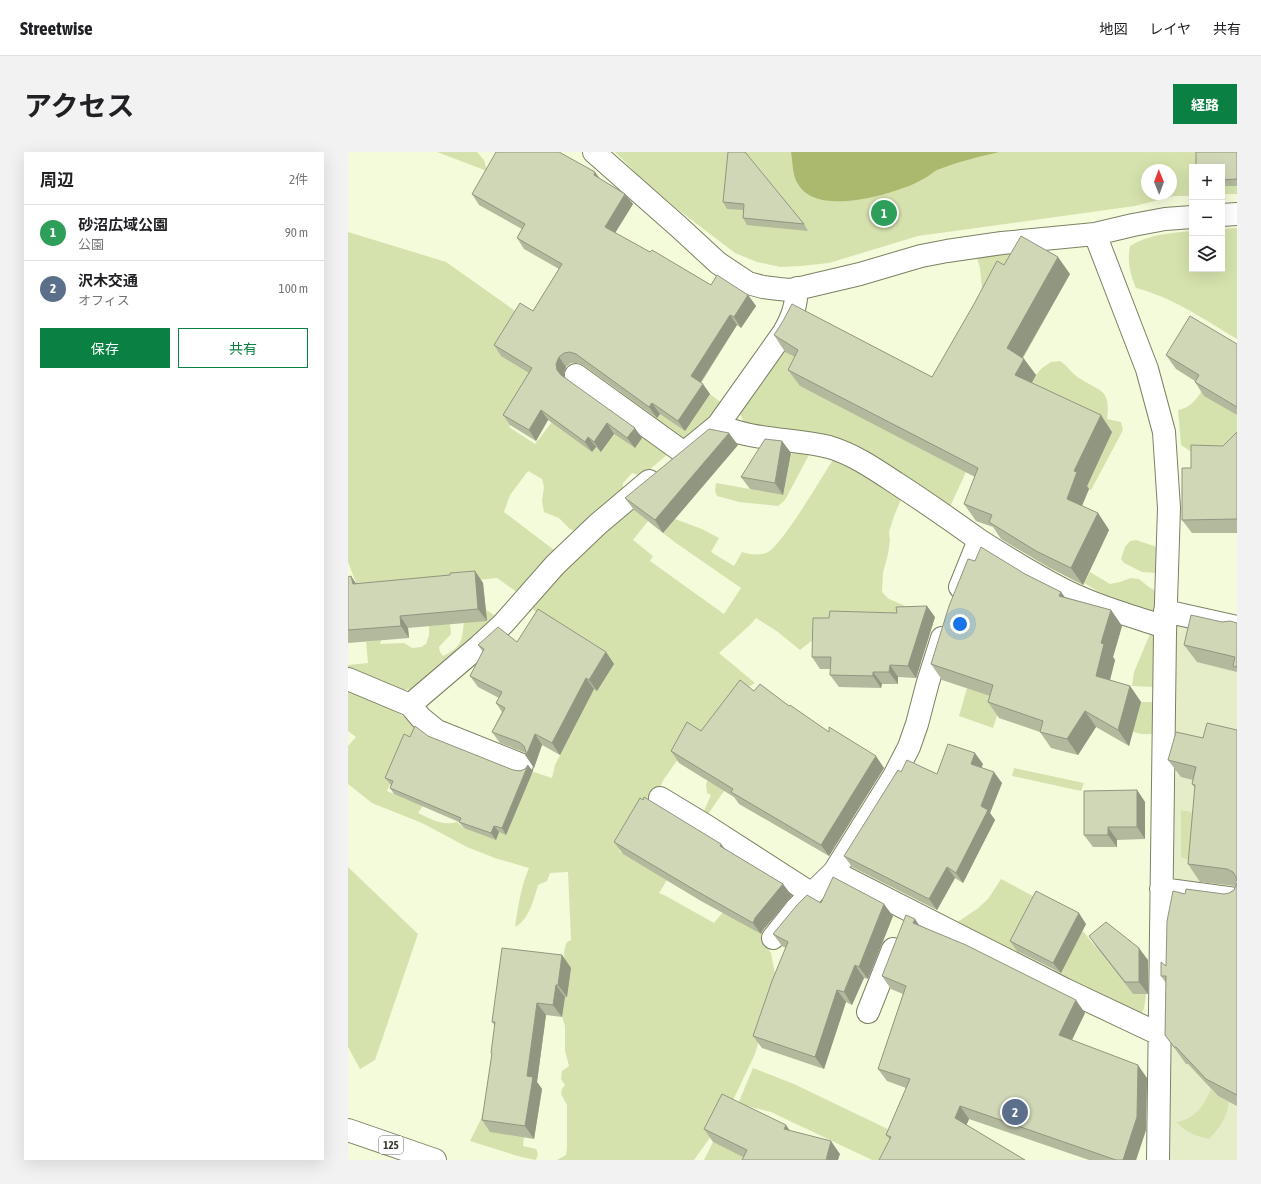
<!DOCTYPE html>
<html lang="ja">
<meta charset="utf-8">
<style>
:root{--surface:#fff;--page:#f2f2f2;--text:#202124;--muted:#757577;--line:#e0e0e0;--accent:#0b8043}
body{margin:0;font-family:"Asap Condensed","Noto Sans JP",sans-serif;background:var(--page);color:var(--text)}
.controls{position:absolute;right:12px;top:12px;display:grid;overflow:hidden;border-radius:0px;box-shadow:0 4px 16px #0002}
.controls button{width:36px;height:36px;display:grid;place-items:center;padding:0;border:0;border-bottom:1px solid var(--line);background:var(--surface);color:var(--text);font:20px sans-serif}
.compass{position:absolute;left:793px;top:12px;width:36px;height:36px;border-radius:50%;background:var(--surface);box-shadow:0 4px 16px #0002;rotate:359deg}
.you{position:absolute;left:612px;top:472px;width:14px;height:14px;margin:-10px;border:3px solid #fff;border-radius:50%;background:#1a73e8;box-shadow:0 0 0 6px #1a73e833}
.badge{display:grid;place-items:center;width:26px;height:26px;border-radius:50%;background:var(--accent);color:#fff;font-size:13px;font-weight:700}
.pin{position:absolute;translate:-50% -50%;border:2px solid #fff;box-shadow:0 1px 4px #0006}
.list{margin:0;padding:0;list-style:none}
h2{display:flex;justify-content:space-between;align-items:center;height:52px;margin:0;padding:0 16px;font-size:17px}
h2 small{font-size:13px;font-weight:400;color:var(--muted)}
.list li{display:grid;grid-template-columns:26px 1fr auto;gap:12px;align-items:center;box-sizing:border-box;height:56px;padding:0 16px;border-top:1px solid var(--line)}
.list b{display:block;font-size:15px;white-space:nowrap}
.list p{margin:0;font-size:13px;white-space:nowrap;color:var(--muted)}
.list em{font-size:13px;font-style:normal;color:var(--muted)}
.actions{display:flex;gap:8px;padding:12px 16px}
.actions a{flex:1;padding:9px 0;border:1px solid var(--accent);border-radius:0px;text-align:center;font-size:14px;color:var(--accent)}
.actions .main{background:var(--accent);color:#fff}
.icon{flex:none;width:22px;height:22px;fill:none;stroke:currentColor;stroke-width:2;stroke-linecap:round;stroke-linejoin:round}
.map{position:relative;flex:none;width:889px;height:1008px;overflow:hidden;border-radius:0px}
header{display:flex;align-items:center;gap:24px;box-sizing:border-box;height:56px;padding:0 20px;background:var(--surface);border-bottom:1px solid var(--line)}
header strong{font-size:19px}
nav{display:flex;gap:22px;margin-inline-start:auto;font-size:14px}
.intro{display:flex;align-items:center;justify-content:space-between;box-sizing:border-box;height:96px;padding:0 24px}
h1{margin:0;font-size:28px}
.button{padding:10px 18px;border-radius:0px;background:var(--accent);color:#fff;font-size:14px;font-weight:700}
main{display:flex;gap:24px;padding:0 24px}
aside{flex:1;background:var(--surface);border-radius:0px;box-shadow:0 4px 16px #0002}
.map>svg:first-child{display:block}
</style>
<header>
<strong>Streetwise</strong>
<nav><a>地図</a><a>レイヤ</a><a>共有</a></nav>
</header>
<div class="intro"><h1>アクセス</h1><a class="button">経路</a></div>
<main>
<aside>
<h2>周辺<small>2件</small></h2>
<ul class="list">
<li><span class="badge" style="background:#2e9e5b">1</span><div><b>砂沼広域公園</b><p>公園</p></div><em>90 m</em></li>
<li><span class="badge" style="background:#5c6f8a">2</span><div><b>沢木交通</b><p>オフィス</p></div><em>100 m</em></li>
</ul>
<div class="actions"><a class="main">保存</a><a>共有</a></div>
</aside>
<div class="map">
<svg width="889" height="1008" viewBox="0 0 889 1008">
<rect width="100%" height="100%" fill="#f3fbda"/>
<path fill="#e4edc7" d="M817 459 889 475V1008H810Z"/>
<path fill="#d6e2ad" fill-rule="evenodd" d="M89 0H129L136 8 139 19Z
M267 0H889V42H874V15H844V44H826L787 54 570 84 481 111 453 114 432 115 409 110 387 101 328 56 290 23ZM799 18H823V42H799Z
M889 76V187C857 168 824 145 788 136 782 121 779 111 782 94 801 82 823 81 844 79V117H874V77Z
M0 80 98 110 177 166 194 229 161 275 187 292 207 266 244 300 248 295 254 300 266 282 287 296 297 282 320 302 294 324 284 321 275 331V338L229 380 222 377 211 366 196 360 194 349 196 335 194 327 180 319 162 343 156 360 210 401 173 443 149 426 12 441 0 410Z
M652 102H674L637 140 634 137 632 116 629 106Z
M432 199H436L447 205 618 320 601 357 521 305 396 272 391 259Z
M712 209C720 214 724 222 731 226 752 240 763 236 759 267L773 270 775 278 743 338 682 313 679 238 688 223 694 216 703 210Z
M278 234 337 279 362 242 375 252 363 269 336 291 270 243Z
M857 235 889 263V303H851L842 299 833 293 830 258C844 256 849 245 857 235Z
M448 299 461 303 437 348 430 354 391 350 369 344 367 339 368 331 435 343 443 303Z
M485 308 498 313 555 343 546 364 541 380 542 389 540 402 535 421 534 440 541 447 583 465 466 487 452 498 430 480 408 466 402 473 371 501 407 531 379 548 392 616 358 665 354 663 363 643 359 641 358 632 362 624 348 582 316 627 305 648 271 699 319 728 311 741 318 744 366 771 375 760 415 783 425 786 418 795 423 801 427 822 419 861 407 902 377 965 346 1008H209L218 1003 219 996V953L213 942 214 937 217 933 213 927 214 919 221 914 217 899V874L214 865 217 845H219L223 816 217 815C216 806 215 798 219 790L223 788 220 720 202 721 199 729 190 733C186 747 181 768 167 775 170 755 173 734 181 716L147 706 119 695 74 671 24 651 0 632V594L8 585 0 579V539C17 547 47 556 60 568 64 572 68 576 71 580L51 611 39 639 75 654 70 661C83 667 94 674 109 670L116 676 151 680 158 682 183 623 186 620 204 626 207 613 232 564 190 462 182 454 217 413 284 356 300 369 285 388 305 404 302 409 376 462 393 436 328 391 315 381 327 367 354 377 371 386 363 400 386 414 394 400C402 403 410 403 418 401 433 396 474 324 485 308Z
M788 388 809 395 808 421 794 420 776 411 773 407 777 395 782 389Z
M742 420 762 432 772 430 783 426 791 427 801 435 809 440 808 464 751 440 736 431Z
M134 455 149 465 70 535 57 538 42 534 0 515V513L20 511 18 490 33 488 32 492 56 491 64 496 73 495 78 492 81 483V474L102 472 103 482 91 495 92 500 95 504C115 494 114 488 116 468Z
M807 481 806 535 784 534 786 520 802 482Z
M619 536 654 548 645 576 611 564Z
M679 550H806L805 582H793Z
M666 616 736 631 733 639 664 624Z
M833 658 859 664 854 713 833 705Z
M0 715 70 782 27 908 12 917 0 895Z
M653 727 696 750 669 805 605 773 629 757 640 747Z
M735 779 785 842H798L796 857 793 862 703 825 715 799Z
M405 916 446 932 550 982 538 1008H524L423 960 390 952Z
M145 921 176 985 175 994 188 997 190 1002 188 1008 173 1005 122 989 133 967Z
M863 937 869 944 881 950C878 967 873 974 861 987 847 984 838 980 828 970 847 968 856 953 863 937Z
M365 990 402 1008H356Z"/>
<path fill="#abb96e" d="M443 0H651C630 5 609 10 589 18 585 20 581 24 577 26 570 30 562 34 555 36 529 46 467 62 450 32 444 23 445 11 443 0Z"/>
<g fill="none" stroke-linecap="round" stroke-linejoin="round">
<defs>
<path id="minor" d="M246 0 331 75 370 111 400 131 415 135 431 137 442 138 457 135 512 122 573 104 599 99 654 91 747 82 785 73 817 67 844 65
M874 63 889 62
M747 82 799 217 816 280 821 356 817 481 810 1008
M228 223 336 301
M370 273C405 289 445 286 481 295 505 302 527 317 548 331 576 349 603 368 631 388
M342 296 370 273 436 180C445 164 448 154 449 136
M612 435 631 388C659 406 686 423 716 438 748 454 783 464 817 475
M817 459 889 475
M594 486 580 530 569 572 561 595 546 624 486 720 716 837 811 882
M0 527 62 553 130 495 155 472 207 413 250 372 301 329
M62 553 73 566 89 579 174 613
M312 646 360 675 464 742
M813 737 889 747
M425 786 448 757 486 720
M520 860 545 797"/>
<path id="highway" d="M0 978 87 1008"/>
</defs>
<use href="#minor" stroke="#7b8264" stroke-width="24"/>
<use href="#highway" stroke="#7b8264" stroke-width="24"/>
<use href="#minor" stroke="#fff" stroke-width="22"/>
<use href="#highway" stroke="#fff" stroke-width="22"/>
</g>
<path fill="#b2b99d" d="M380 0 456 72 460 79 399 73 395 66 396 58 379 57 375 50Z
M889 0V34H874V15Z
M252 27 277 42 285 52 267 81 363 133 400 143 408 154 393 176 389 173 353 231 362 242 337 279 312 262 309 266 235 213 229 211H223L218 215 216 222V225L294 286 287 296 266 282 253 300 248 295 244 300 200 268 188 289 162 273 155 263 181 221 153 204 146 193 185 159 211 117 176 97 169 86 174 77 131 53 124 42Z
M656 113 722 122 675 206 676 207 688 223 684 231 764 280 739 334 741 337 734 354 750 361 761 378 735 433 700 415 653 387 645 375 628 369 616 352 627 325 452 234 440 218 447 205 437 200 426 183 584 225Z
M889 192V263L856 244 847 230V229L828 217 818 203Z
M889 280V381H844L834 368 843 316 875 294Z
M434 289 443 301 435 343 402 337 393 325Z
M390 293 315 381 286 358 277 346Z
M627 409 677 422 713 440 717 445 763 458 774 474 765 505 767 508 762 528 782 534 793 550 781 594 748 575 730 603 703 596 692 580 651 566 640 550 642 544 594 528 583 512Z
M127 419 135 431 139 469 60 476 61 486 0 491V425L3 424 8 432 102 423Z
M587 465 568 526 550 525V532H534L533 536 491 535 482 523 483 517H472L464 505Z
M874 470 889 471V520L849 510 836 493Z
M169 490 258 500 266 512 249 539 246 537 212 603 194 593 186 616 178 604V601L152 591 144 580 154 560 148 551 151 546 130 535 122 524 135 500 130 493Z
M406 539 441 554 481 580 536 616 481 704 391 652 386 645 331 611 323 599 353 579Z
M889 578V954L870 944 840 912H838L817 883 818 831 813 824 818 814 837 742H876L881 741 886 738 888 734 852 730 840 712 847 636 844 632 845 628 833 625 820 608 855 586Z
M80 584 165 618 185 619 158 683 151 680 148 688 116 676 111 670 46 642 42 636 43 633 42 632 37 626 62 585Z
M635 612 633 615 654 631 642 661 647 668 615 731 607 726 589 758 504 715 496 704 553 620 589 622Z
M789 638 797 650V687L769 688V695H745L736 683Z
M266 690 373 692 377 697 435 732 444 744 415 778 413 782 353 749 275 702Z
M473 751 545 764 520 827 516 826 504 853 498 850 476 917 414 896 405 884 438 796 434 794 425 782Z
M738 772 713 821 669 799 662 789Z
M572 773 737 861 724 888 799 926 798 978 788 1008H741L621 967 618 973 542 988 538 983 558 936 539 929 530 917 555 842 543 837 534 824Z
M741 784 800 808V842H785L749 796Z
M214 803 223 816 219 845H217L214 865 198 863 189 930 194 937 186 987 142 980 134 968 144 902 143 901 147 874 144 870Z
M356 977 442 979 492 1002 395 1005 365 990Z"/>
<path fill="#919680" d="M247 20 255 31 246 23Z
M277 42 285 52 264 86 257 75Z
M710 105 722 122 670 213 659 196Z
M400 143 408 154 393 176 386 165Z
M382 163 389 173 350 234 343 224Z
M211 205 218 215 216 222 217 228 209 218 208 212Z
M676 207 688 223 679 239 667 223Z
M355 232 362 242 337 279 330 269Z
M304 251 312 262 309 266 301 255Z
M193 258 200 268 188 289 181 278Z
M753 263 764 280 739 334 741 337 730 363 719 347 726 319Z
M259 271 266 282 253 300 246 290Z
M287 276 294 286 287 296 279 286Z
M381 281 390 293 315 381 307 368Z
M240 285 248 295 244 300 237 290Z
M434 289 443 301 435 343 427 331Z
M750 361 761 378 735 433 723 416Z
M127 419 135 431 139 469 130 457Z
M3 424 11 436 5 432Z
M713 440 724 456 711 444Z
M579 454 587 465 568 526 560 514Z
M763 458 774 474 765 505 767 508 759 540 748 524 753 491Z
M52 464 60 476 61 486 53 474Z
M258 500 266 512 249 539 241 528Z
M542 513 550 525V532L541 520Z
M525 520 534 532 533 536 525 524Z
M238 526 246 537 212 603 204 591Z
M782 534 793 550 781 594 770 578Z
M737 559 748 575 730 603 719 587Z
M187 582 194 593 186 616 178 604Z
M627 601 635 612 631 622 623 612Z
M528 604 536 616 481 704 473 693Z
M180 613 185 619 158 683 154 676Z
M646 620 654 631 642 661 647 668 615 731 608 721Z
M789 638 797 650V687L789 675Z
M146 674 151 680 148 688 143 681Z
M760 675 769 688V695L760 683Z
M373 692 382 704 372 694Z
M599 715 607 726 589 758 581 747Z
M435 732 444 744 415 778 413 782 405 771 407 766Z
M536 752 545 764 520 827 511 815Z
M731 761 738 772 713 821 705 811Z
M567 767 576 780 565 771Z
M791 796 800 808V842L791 830Z
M214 803 223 816 219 845 210 833Z
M507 813 516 826 504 853 496 840Z
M208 833 217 845 214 865 205 853Z
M489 838 498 850 476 917 467 905Z
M728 848 737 861 720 896 711 883Z
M189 851 198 863 189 930 194 937 186 987 177 974 179 924Z
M790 913 799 926 798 978 788 1008H775Z
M612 954 621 967 616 979 607 966Z
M438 973 447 986 436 977Z
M483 989 492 1002 490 1008H478Z"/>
<path fill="#cfd7b7" stroke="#919680" d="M148 0H211L247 20 246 23 277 42 257 75 302 100 304 98 363 133 369 123 400 143 386 165 382 163 343 224 355 232 330 269 304 251 301 255 228 202 222 200 216 201 211 205 208 212 209 218 213 223 287 276 279 286 259 271 246 290 240 285 237 290 193 258 181 278 155 263 184 216 146 193 172 151 185 159 214 112 169 86 177 72 124 42Z
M380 0H397L456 72 395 66 396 52 375 50Z
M848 0H889V27L874 28V15H848Z
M673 84 710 105 659 196 676 207 667 223 753 263 726 319 729 320 719 347 750 361 723 416 688 399 641 370 644 363 616 352 630 316 440 218 450 198 426 183 435 169 444 152 584 225 626 152 649 109 656 113Z
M842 164 889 192V255L847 230 851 223 818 203Z
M361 277 381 281 307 368 277 346Z
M889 280V367L834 368V316H843V293L875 294Z
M417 287 434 289 427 331 393 325Z
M633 395 677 422 713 440 711 444 763 458 753 491 756 492 748 524 782 534 770 578 737 559 719 587 692 580 695 569 640 550 645 533 583 512 601 454 620 407 627 409Z
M127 419 130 457 52 464 53 474 0 478V425L3 424 5 432 102 423V421Z
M579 454 560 514 542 513 541 520H525V524L482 523 483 505H464L465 466H481L482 459 549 461 548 455Z
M190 457 258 500 241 528 238 526 204 591 187 582 178 604V600L176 594 171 590 144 580 157 556 148 551 154 540 122 524 136 497 130 493 150 475 169 490Z
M843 463 874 470 882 469 889 471V515L885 514 887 505 836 493Z
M392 528 406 539 412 532 441 554 442 553 481 580V575L528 604 473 693 383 640 385 637 323 599 339 570 353 579Z
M859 571 889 578V729L888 725 885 720 879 717 840 712 847 633 844 632 848 615 820 608 828 580 855 586Z
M67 574 80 584 165 618 172 619 177 617 180 613 154 676 146 674 143 681 111 670 113 666 42 636 45 629 37 626 56 582 62 585Z
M600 592 627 601 623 612 646 620 633 654 640 658 608 721 599 715 581 747 496 704 550 618 553 620 559 608 589 622Z
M789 638V675H760V683H736V639Z
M296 645 373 692 372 694 435 732 407 766 405 771 345 737 266 690 292 646 295 648Z
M485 725 536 752 511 815 507 813 496 840 489 838 467 905 405 884 424 829 440 790 425 782 449 753 459 743 473 751Z
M889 731V943L858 927 828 895H826L817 883 818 824H813V810L818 814 819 769 825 739 837 742 838 737 876 742 881 741 886 738Z
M688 739 731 761 705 811 662 789Z
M558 763 567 767 565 771 618 793 728 848 711 883 790 913 789 965 775 1008H768L612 954 607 966 677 1008H531L543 985 538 983 562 927 530 917 558 834 534 824Z
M758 770 791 796V830H777L741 784Z
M154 796 214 803 210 833H208L205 853 189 851 179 924 185 925 177 974 134 968 144 901H143L147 870H144Z
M374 942 438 973 436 977 483 989 478 1008H394L399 998 356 977Z"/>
<g text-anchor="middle" stroke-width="3.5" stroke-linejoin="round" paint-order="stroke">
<rect fill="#fff" stroke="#73756d" stroke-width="1" x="31" y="984" width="24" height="18" rx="3"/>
<g font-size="11" font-weight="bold" fill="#373a2e">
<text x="43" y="997">125</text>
</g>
</g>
</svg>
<div class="controls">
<button>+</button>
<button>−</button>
<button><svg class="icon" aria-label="layers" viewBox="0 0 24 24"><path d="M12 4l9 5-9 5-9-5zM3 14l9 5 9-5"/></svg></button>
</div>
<svg class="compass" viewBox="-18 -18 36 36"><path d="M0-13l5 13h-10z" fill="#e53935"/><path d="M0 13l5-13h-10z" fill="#757577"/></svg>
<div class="you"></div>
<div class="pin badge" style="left:536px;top:61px;background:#2e9e5b">1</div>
<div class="pin badge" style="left:667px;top:960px;background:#5c6f8a">2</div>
</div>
</main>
